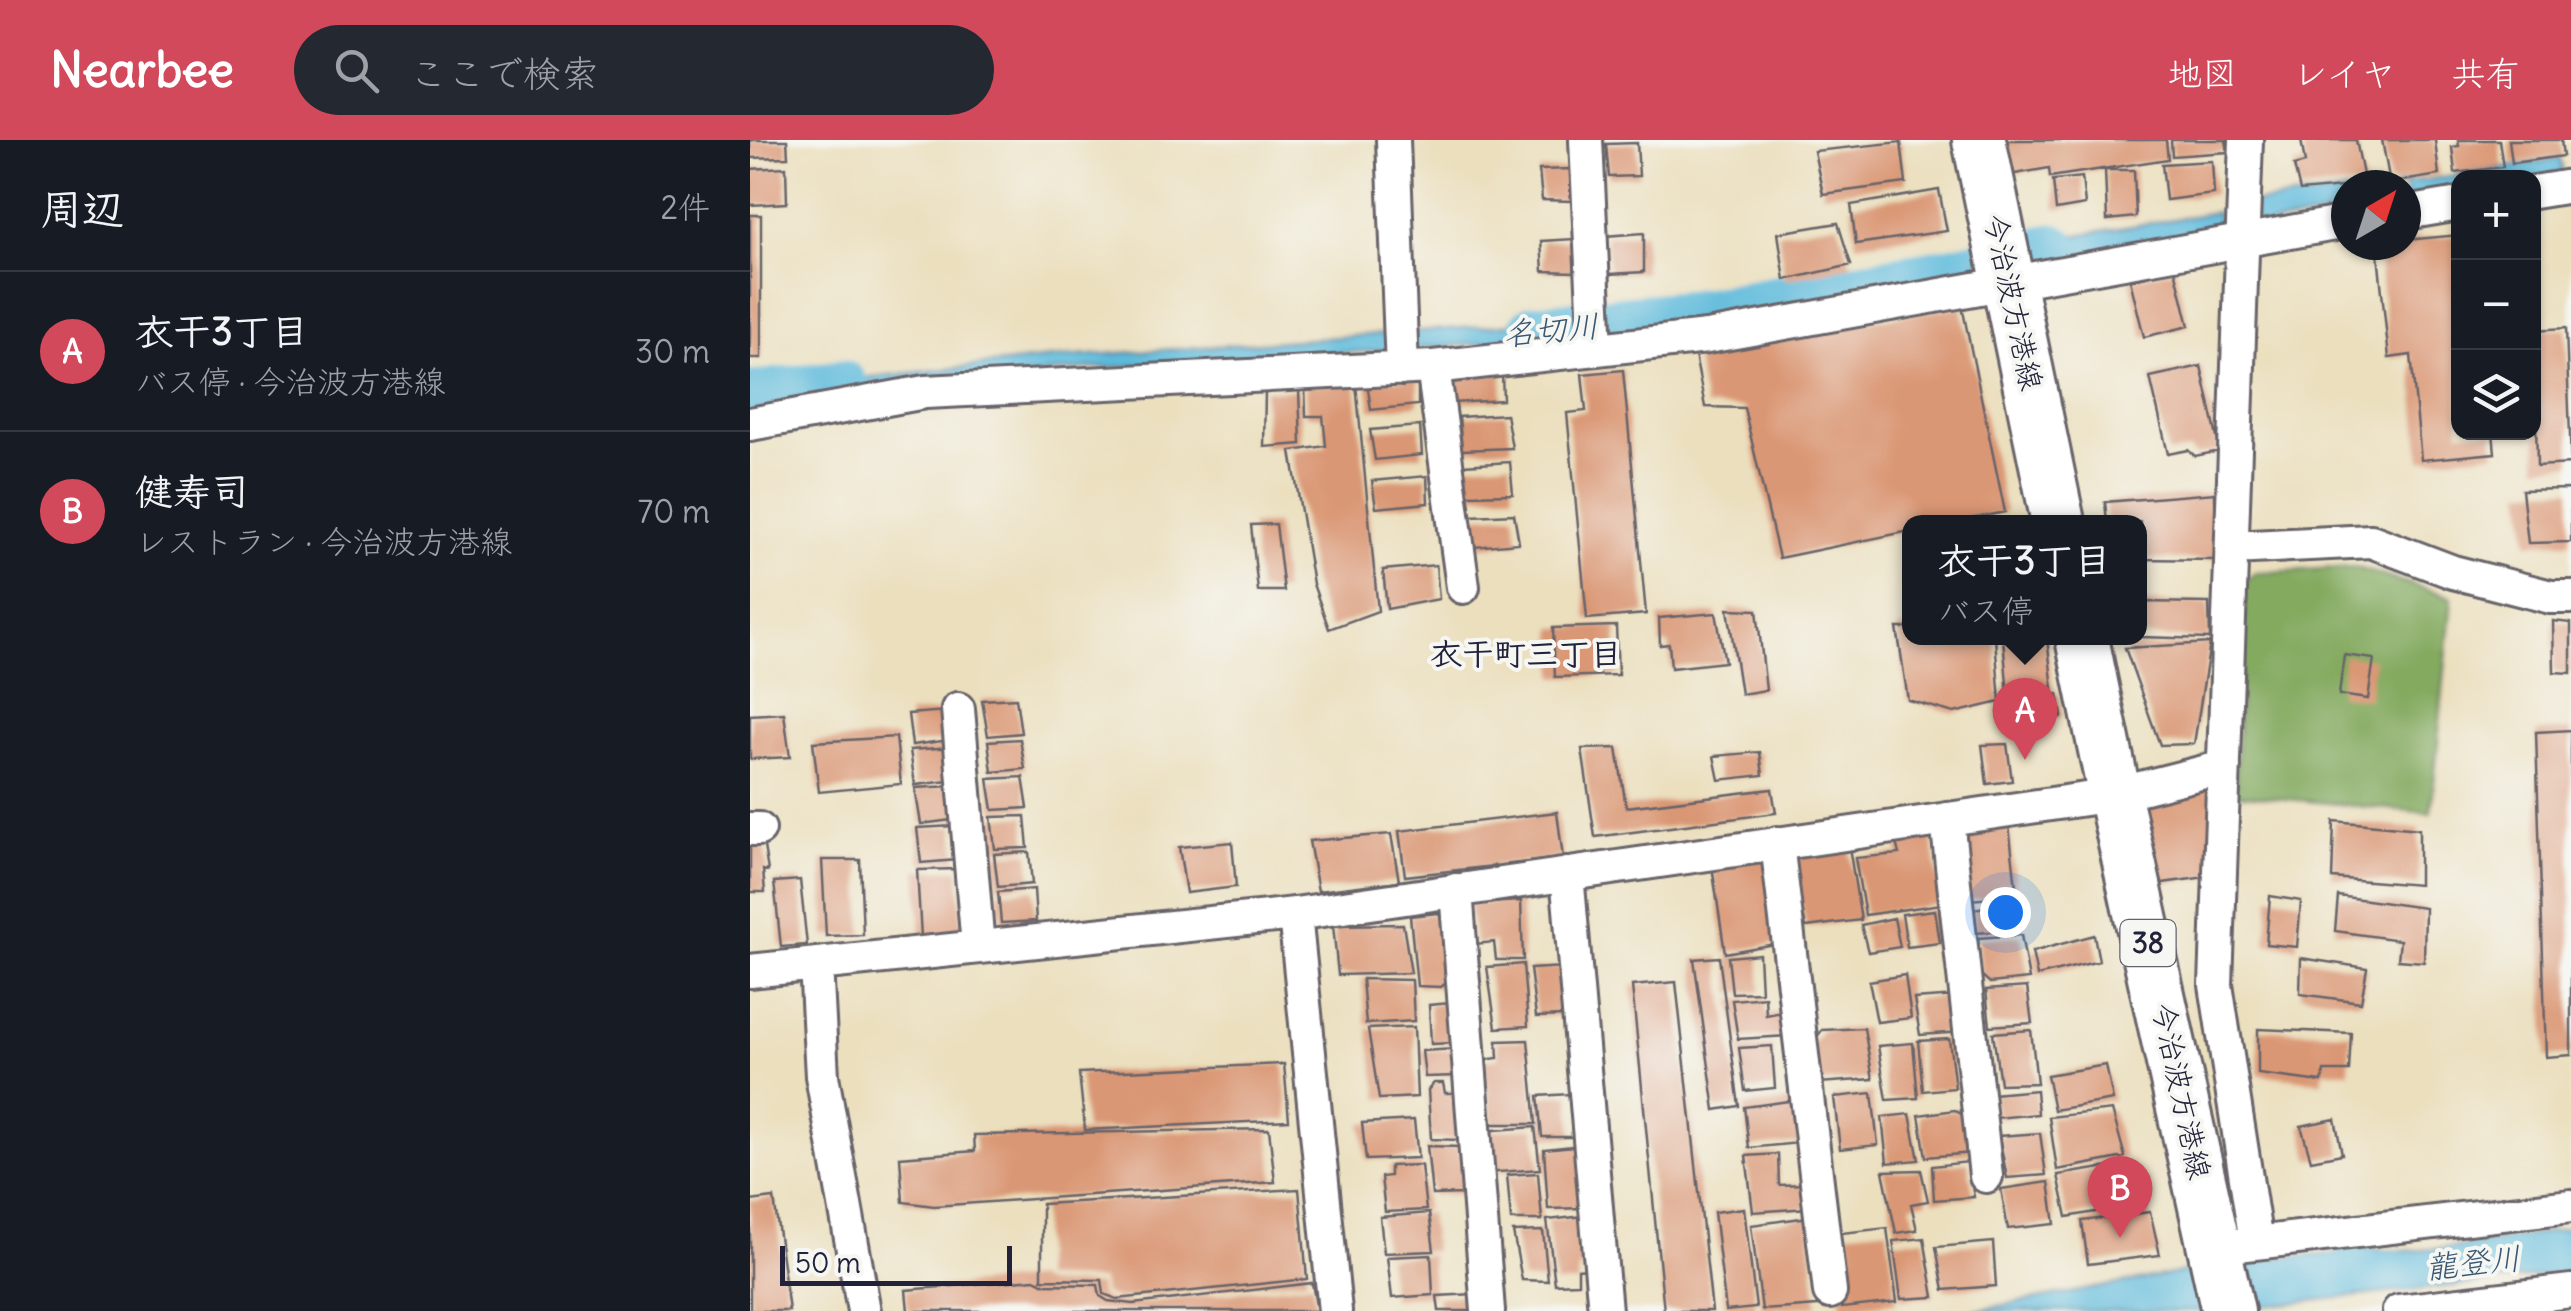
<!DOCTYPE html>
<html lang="ja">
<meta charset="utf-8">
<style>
:root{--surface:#171b24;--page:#242831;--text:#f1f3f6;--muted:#9ea1a6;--line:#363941;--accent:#d1495b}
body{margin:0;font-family:Delius,"Klee One",sans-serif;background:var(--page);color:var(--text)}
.controls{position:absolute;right:30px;top:30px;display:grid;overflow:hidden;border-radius:20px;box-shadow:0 2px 8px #0004}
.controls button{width:90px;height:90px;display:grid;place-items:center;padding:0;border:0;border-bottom:2px solid var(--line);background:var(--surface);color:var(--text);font:50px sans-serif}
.compass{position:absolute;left:1581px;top:30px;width:90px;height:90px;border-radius:50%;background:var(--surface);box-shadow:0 2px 8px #0004;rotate:39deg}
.scale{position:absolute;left:30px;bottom:25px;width:232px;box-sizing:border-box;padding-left:10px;border:5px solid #22223b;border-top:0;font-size:28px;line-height:35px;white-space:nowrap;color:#22223b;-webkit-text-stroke:8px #f6f6f2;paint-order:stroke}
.you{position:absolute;left:1255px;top:772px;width:35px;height:35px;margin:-25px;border:8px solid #fff;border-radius:50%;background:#1a73e8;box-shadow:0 0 0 15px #1a73e833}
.badge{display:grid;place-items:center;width:65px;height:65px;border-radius:50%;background:var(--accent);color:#fff;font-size:32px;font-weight:700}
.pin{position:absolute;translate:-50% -82px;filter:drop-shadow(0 2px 5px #0008)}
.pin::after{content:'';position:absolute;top:52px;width:35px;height:30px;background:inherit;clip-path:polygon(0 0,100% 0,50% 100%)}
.popup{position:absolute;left:1152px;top:375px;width:245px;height:130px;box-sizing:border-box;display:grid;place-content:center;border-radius:20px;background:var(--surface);filter:drop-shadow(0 2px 8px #0005);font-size:32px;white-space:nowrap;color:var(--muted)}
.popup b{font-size:38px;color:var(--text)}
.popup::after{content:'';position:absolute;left:50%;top:100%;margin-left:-20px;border:20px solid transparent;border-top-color:var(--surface)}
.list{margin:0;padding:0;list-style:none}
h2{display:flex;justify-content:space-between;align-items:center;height:130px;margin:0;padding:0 40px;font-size:42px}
h2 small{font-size:32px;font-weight:400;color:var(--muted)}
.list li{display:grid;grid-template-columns:65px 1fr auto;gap:30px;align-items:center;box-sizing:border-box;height:160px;padding:0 40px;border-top:2px solid var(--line)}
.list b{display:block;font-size:38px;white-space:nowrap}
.list p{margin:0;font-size:32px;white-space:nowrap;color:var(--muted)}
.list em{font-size:32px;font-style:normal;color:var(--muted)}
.icon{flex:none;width:55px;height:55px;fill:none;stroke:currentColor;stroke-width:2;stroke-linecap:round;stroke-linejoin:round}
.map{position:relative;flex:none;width:1821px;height:1171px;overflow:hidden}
header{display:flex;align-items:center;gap:60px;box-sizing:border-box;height:140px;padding:0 50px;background:var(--accent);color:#fff}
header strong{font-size:48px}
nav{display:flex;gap:55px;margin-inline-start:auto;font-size:35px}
.search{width:700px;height:90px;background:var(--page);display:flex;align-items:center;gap:25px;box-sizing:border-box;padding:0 35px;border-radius:55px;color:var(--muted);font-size:38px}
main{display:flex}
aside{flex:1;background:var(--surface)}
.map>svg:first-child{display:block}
</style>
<header>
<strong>Nearbee</strong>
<div class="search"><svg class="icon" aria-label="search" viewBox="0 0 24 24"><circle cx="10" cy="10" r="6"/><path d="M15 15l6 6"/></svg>ここで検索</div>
<nav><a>地図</a><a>レイヤ</a><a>共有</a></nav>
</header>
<main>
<aside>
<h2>周辺<small>2件</small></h2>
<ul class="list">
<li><span class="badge">A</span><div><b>衣干3丁目</b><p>バス停 · 今治波方港線</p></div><em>30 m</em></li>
<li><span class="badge">B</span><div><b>健寿司</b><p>レストラン · 今治波方港線</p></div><em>70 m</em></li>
</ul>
</aside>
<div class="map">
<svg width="1821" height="1171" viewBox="0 0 1821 1171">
<rect width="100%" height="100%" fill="#f6f6f2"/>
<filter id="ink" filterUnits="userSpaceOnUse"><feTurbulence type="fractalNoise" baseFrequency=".01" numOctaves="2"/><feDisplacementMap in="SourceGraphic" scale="20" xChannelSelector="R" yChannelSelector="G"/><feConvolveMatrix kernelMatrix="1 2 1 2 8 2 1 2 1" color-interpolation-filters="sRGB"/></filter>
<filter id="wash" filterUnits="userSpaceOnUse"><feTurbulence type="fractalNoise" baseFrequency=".0048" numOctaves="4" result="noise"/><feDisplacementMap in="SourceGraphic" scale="40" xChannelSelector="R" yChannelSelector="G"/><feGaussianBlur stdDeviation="2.25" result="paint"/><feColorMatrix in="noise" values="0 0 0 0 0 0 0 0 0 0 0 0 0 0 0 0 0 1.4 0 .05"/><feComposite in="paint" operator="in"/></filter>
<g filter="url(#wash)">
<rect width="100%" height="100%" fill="#ebdfbe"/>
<path fill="#84aa60" stroke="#53664e" stroke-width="2.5" d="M1604 427 1702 457 1681 673 1485 654 1495 442 1505 433Z"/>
<path fill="#5dbadb" stroke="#406e8b" stroke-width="2.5" d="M1810 19 1814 38H1709L1708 54 1656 63V45H1645Z
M1596 52V72L1507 87 1503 63Z
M1467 72 1470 93 1268 126 1265 105Z
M1215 118 1220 141 1093 164 1089 141Z
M834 179 837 197 335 229 17 267 16 248 302 218Z
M1821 1088V1133L1468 1171H1221L1504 1119 1584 1114 1599 1102C1644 1125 1768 1096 1821 1088Z"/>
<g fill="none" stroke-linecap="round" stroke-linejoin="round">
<path stroke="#5dbadb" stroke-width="55" d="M785 192 943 177 1198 135 1302 111
M0 259 91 247"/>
</g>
<g id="blocks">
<path fill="#da9775" d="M0 0H37L38 17 0 18Z
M1251 0H1416L1418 19 1300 37 1299 28 1259 35Z
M1421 0H1476L1478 12 1422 16Z
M1551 0H1606L1615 45 1550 51 1544 26 1555 23Z
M1632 0H1685L1689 35 1640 43Z
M1708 0H1749L1753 27 1705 33 1702 7 1709 6Z
M1759 0H1811L1813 16 1762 23Z
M1151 2 1156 43 1073 54 1064 11Z
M887 3 889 36 859 37 856 4Z
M1462 21 1464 54 1416 60 1412 24Z
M36 27 37 63 0 65V29Z
M820 29 821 61 792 60 789 30Z
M1355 30H1384L1386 77 1357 80Z
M1332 37 1335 65 1306 70 1303 40Z
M1189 50 1197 91 1106 104 1101 65Z
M0 75H11V218H0Z
M1088 83 1101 125 1035 140 1028 93Z
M894 93V132L860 134 855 96Z
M1709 95V292H1743L1745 313 1671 320 1661 215 1639 218 1627 105H1656V100Z
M824 99 825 132 793 131 791 101Z
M1425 129 1439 186 1394 197 1380 140Z
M1212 166 1255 372 1205 382H1160V391L1029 418 994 268 955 267 944 210Z
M1816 188 1821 324 1787 326 1784 190Z
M1451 226 1470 311 1445 316 1438 310 1418 314 1400 237Z
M873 230 896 474 837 479 817 273 836 271 832 234Z
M752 233 753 260 702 263 699 234Z
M668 238V265L621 270 617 242Z
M606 244 628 471 579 489 563 444 541 311 576 306 573 276H556L555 245Z
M515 250H549L551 304 514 307Z
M756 274 762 308 712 310 709 277Z
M670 286 672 315 625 320 620 290Z
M760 322 763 354 718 355 714 325Z
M677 336 678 363 626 368 622 341Z
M1821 349V402L1778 403 1772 350Z
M1465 353 1466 420 1390 419V382H1357L1355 362Z
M764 374 769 403 724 407 721 376Z
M526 384 534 451H508L501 385Z
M686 425 689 459 637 469 633 430Z
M1390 462 1459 463 1460 499 1390 497Z
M978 469 1007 470 1016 550 991 554Z
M966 473 975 522 921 528 919 504 910 505 909 478Z
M1803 481 1821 483V533L1804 532Z
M866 486 868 535 805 537 803 488Z
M1147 488H1160V498H1245L1250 562 1204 573 1158 560Z
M1253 498H1297L1303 549 1258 555Z
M1460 503 1444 604 1410 605 1375 508Z
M1594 515 1624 519 1618 559 1589 555Z
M1308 554 1312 577 1265 582 1261 559Z
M266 558 271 593 238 596 232 560Z
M197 571 200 600 162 605 158 574Z
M34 573 40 617 0 619V575Z
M1821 590V915L1796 917 1786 592Z
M146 597 151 644 69 652 63 602Z
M270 599 275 629 242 632 238 601Z
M1257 604 1262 641 1237 644 1232 605Z
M203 607 207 640 165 645 160 610Z
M867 608 876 667 1022 649 1026 673 845 697 832 609Z
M1010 612 1013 635 969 640 964 616Z
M273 637 278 668 243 670 238 639Z
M1467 643 1471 735 1412 743 1389 661Z
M203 646 209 679 171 684 165 648Z
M807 672 813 718 655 736 649 691Z
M275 676 278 708 245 709 241 677Z
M1584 681 1669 689V745L1582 738Z
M1259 685 1267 756 1219 760 1210 697 1220 688Z
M204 686 207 720 171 723 167 688Z
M641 694 649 741 568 751 559 701Z
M1182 698 1192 764 1115 775 1105 718 1149 714 1145 699Z
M13 700 18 731 13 730 15 752H0V701Z
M482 702 486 747 436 753 429 707Z
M1053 707H1099L1111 780 1056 787 1042 722Z
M279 712 282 744 248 747 244 714Z
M1021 717 1030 803 975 813 962 726Z
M72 720H110L113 795 76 796Z
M209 729 212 794 171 797 167 730Z
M50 740 57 805 31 807 24 742Z
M284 749 286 781 251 783 248 752Z
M1520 756 1551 761 1547 807 1516 804Z
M1588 756 1675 768 1674 822 1648 820 1650 800 1585 791Z
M771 761 773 820H746L744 802 725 804 719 764Z
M1268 763 1270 790 1225 793 1222 769Z
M1185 770 1190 803 1157 807 1152 774Z
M688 773 696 779 701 839 691 847 667 846 660 776Z
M1144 778 1150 807 1118 812 1111 785Z
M653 784 661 833 588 835 583 785Z
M1271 795 1279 839 1240 843 1231 835 1228 798Z
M1344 795 1349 821 1287 836 1282 812Z
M1009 814 1011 852 982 853 978 817Z
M969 817 989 966 965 970 944 819Z
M1551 818 1617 828 1611 862 1550 854Z
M773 824 778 886 746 888 737 827Z
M814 827 815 876 786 877 780 829Z
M1155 835 1161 878 1127 882 1119 841Z
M612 839 662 840 664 881 616 884Z
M926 842 962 1171H914L882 846Z
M1277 847 1282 883 1240 886 1236 850Z
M1207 856 1212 892 1170 895 1164 859Z
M1015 857 1016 875 1037 871 1038 896 988 899 982 860Z
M700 863 703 903 681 904 679 865Z
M664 887 667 957 629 959 618 889Z
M1114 888 1123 939 1069 943 1061 905 1072 890Z
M1508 889 1601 893 1599 931H1574L1572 942 1508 934Z
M1281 890 1287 943 1250 944 1243 893Z
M1199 899 1205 948 1173 951 1168 901Z
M778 900 786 984H742L733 920 748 918 747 901Z
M1163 903 1168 958 1137 960 1128 906Z
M1022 906 1025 948 995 951 989 908Z
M705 909 708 936 675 937 672 911Z
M534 924 539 980 335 990 329 933Z
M1356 925 1363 960 1304 970 1297 935Z
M684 943H693L695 953H705L708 1000 681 999 678 950Z
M1286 950 1288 974 1246 978 1243 954Z
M1122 953 1128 1005 1090 1009 1084 957Z
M820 954 823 997H792L788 956Z
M1046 960 1049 1003 999 1008 994 967Z
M1205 970 1218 979 1222 1013 1176 1017 1169 975Z
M1362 970 1375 1017 1307 1030 1299 977Z
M1160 974 1169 1020 1137 1023 1132 977Z
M1585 979 1592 1014 1561 1020 1551 986Z
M664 980 668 1018 616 1020 612 983Z
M785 987 790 1029 734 1033 731 991Z
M519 989 525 1042 184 1066 153 1062 150 1017 225 1011 224 995Z
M1290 993 1296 1035 1257 1038 1249 996Z
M834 1005V1068L798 1069 794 1009Z
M677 1006 710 1007 715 1054 682 1055Z
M1028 1014 1029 1045 1056 1044 1058 1068 1003 1072 996 1016Z
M1218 1022 1224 1057 1184 1060 1182 1026Z
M671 1025 676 1070 635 1072 631 1037 640 1036V1026Z
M1371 1025 1379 1066 1317 1077 1308 1035Z
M1171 1030 1178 1061 1161 1064 1167 1090 1146 1093 1133 1031Z
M788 1033 792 1080H761L757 1035Z
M1299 1042 1305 1084 1258 1089 1251 1049Z
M549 1049 557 1139 367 1159 354 1154 352 1140 292 1139V1064Z
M24 1058 39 1171H0V1061Z
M994 1068 1006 1168 976 1171 964 1072Z
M1400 1072 1410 1115 1338 1124 1332 1081Z
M679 1073 684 1111 634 1113 630 1077Z
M835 1076 838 1128 828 1129V1143L805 1144 797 1080Z
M1059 1077 1067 1166 1012 1170 1001 1085Z
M1137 1088 1147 1162 1092 1168 1082 1094Z
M793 1091 798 1141 772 1140 763 1092Z
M1174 1098 1184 1157 1151 1159 1143 1101Z
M1243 1102 1246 1146 1194 1150 1186 1107Z
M681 1115 683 1155 642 1158 637 1117Z
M285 1139 295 1144 348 1145 350 1156 358 1161 383 1164 562 1143 567 1171H158L156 1150Z
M725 1154 726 1171H689L687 1156Z"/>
</g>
</g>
<g filter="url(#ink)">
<use href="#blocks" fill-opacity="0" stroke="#686469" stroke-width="2.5"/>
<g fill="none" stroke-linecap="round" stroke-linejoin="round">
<defs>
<path id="minor" d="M643 0 652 229
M836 0 846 209
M1496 0 1466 845 1506 1102
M1784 52 1821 46
M1656 73 1709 64
M683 227 713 447
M0 284 175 252 683 227 957 197 1596 82
M1482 408 1621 401 1703 432 1801 457H1821
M208 569 228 807
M1197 679 1236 1036
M0 689H9
M1027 703 1080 1152
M817 734 855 1171
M706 750 738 1171
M545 774 585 1171
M66 824 72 936 114 1171
M0 831 545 774 1363 655 1474 627
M1488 1105 1821 1066
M1649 1171 1821 1151"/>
<path id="primary" d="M1229 0 1308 382
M1332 498C1377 723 1429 946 1478 1171"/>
</defs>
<use href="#minor" stroke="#686469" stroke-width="38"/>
<use href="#primary" stroke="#686469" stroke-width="58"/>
<use href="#minor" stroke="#fff" stroke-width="32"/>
<use href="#primary" stroke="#fff" stroke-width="52"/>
</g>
</g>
<g text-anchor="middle" stroke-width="8" stroke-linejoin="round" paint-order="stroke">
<rect fill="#f6f6f2" stroke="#626272" stroke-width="2.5" x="1370.5" y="780" width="55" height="46" rx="8"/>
<g font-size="28" font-weight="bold" fill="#22223b">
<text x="1398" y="813">38</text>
</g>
<g font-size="30" fill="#22223b" stroke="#f6f6f2">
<text transform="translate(1263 162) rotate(78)" y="10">今治波方港線</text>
<text transform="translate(1431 951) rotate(78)" y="10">今治波方港線</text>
</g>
<g font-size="32" font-style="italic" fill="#375773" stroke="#f6f6f2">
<text transform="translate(801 190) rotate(-5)" y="11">名切川</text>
<text transform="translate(1723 1123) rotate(-6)" y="11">龍登川</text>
</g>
<g font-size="32" font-weight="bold" fill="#22223b" stroke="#f6f6f2">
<text x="776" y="525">衣干町三丁目</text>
</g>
</g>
</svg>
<div class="controls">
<button>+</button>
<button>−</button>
<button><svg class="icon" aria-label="layers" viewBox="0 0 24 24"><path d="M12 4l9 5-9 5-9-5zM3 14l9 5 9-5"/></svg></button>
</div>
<svg class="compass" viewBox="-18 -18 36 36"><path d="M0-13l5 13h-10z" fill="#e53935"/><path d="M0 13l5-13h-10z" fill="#9ea1a6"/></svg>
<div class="scale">50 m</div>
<div class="you"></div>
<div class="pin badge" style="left:1275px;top:620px">A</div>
<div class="popup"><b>衣干3丁目</b>バス停</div>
<div class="pin badge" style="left:1370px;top:1098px">B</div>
</div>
</main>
